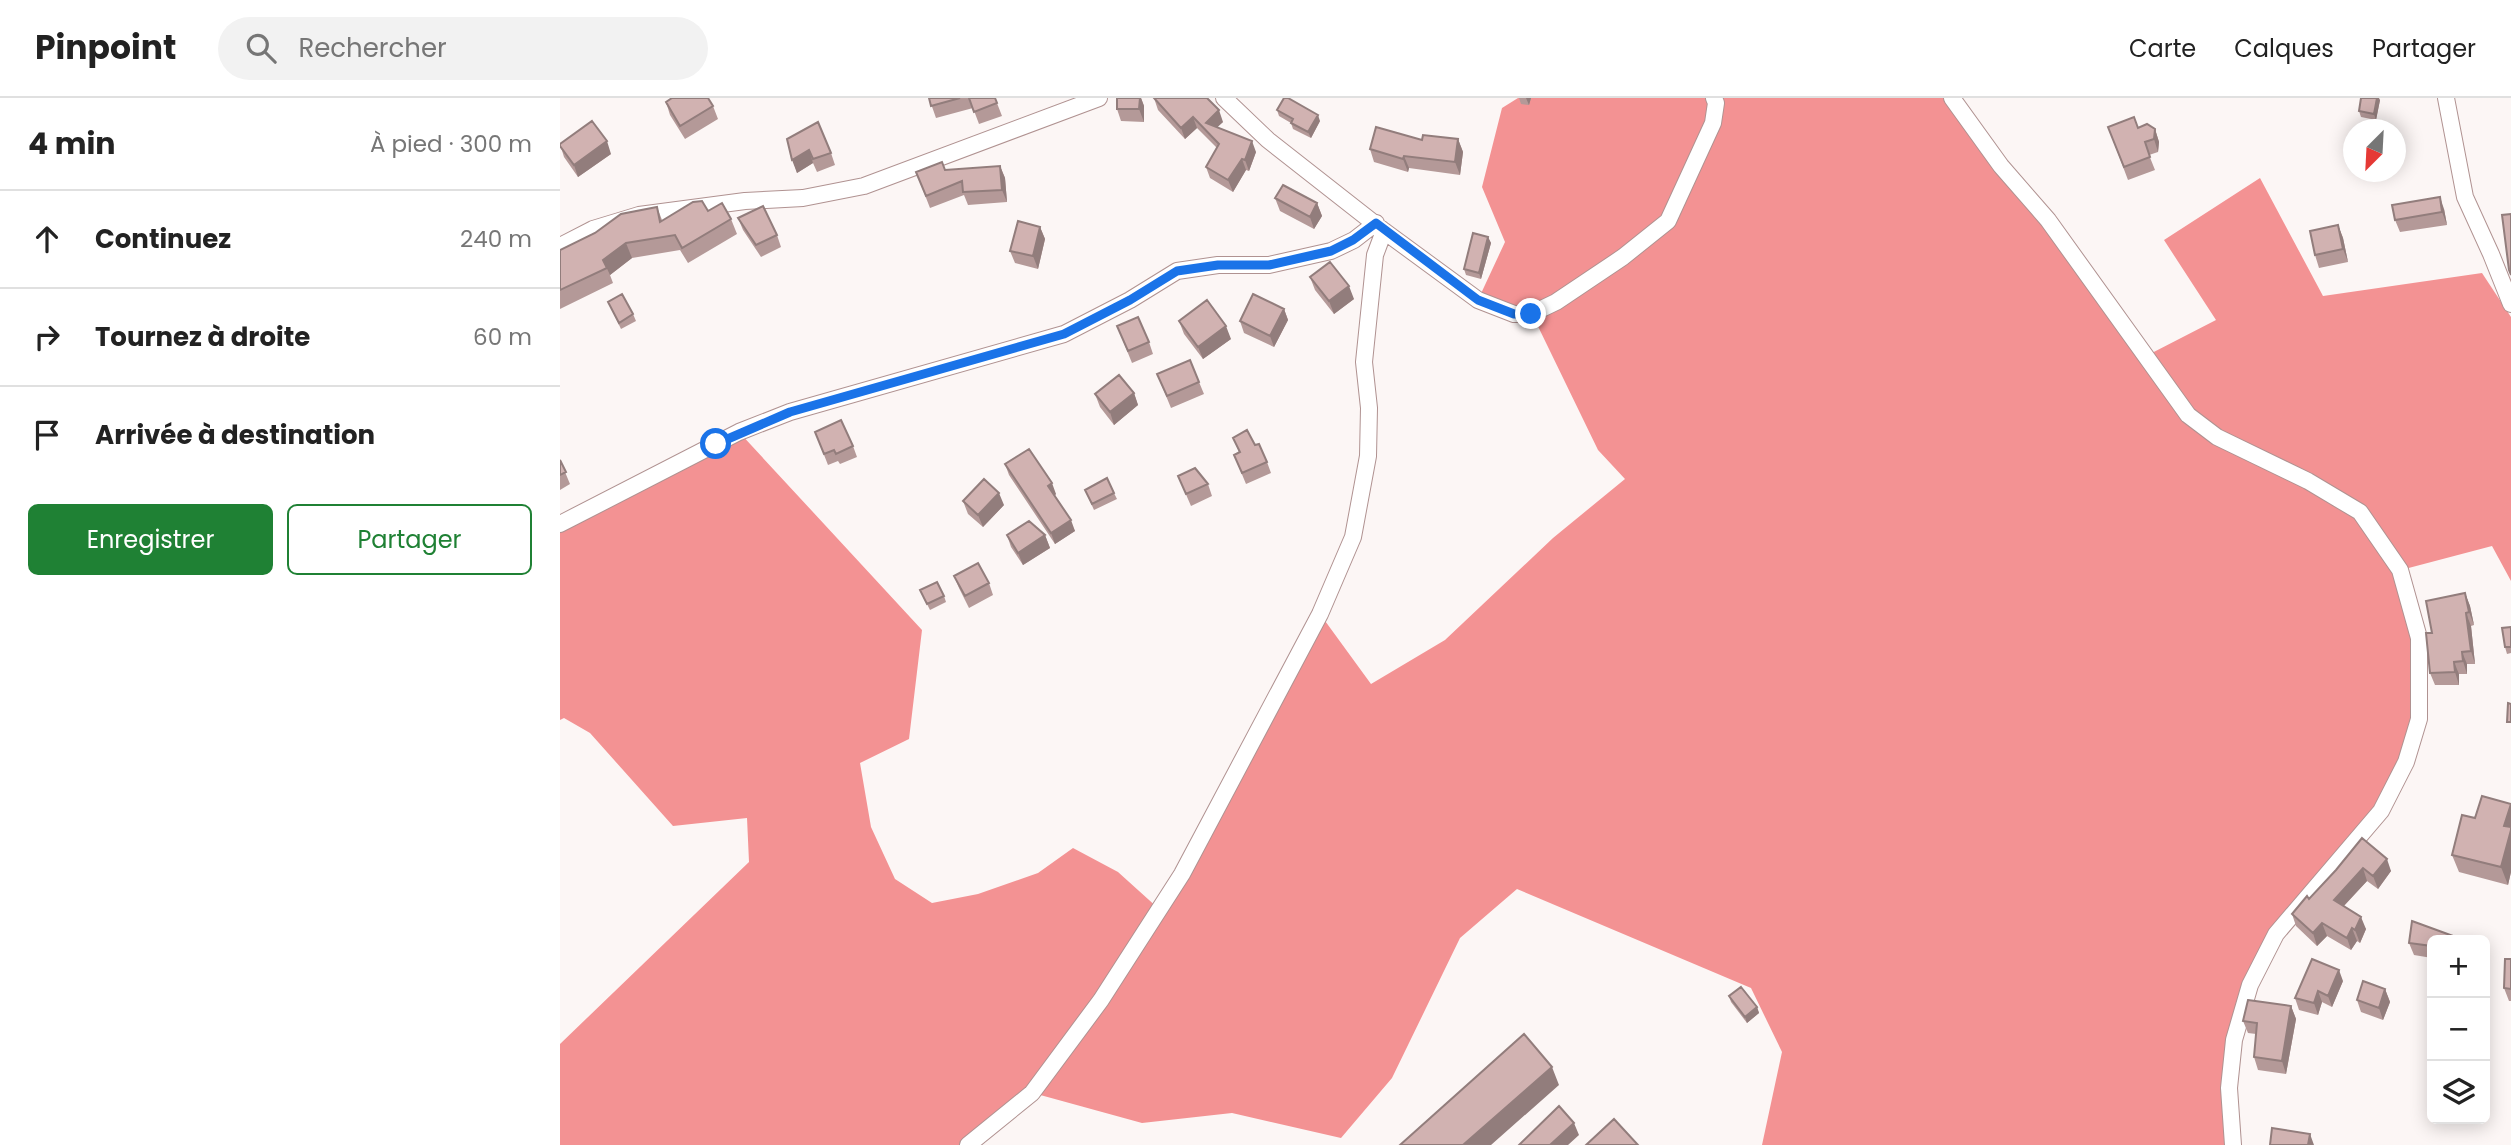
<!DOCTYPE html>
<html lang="fr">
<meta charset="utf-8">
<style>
:root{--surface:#fff;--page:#f2f2f2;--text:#222;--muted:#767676;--line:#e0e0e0;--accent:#1f8134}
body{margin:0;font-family:Poppins,sans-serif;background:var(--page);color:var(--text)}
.controls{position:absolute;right:21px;bottom:21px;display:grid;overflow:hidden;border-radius:10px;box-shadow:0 4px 18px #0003}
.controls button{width:63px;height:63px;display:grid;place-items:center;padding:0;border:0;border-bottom:2px solid var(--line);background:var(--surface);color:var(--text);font:35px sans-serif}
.compass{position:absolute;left:1783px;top:21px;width:63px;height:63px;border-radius:50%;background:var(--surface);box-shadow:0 4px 18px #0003;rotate:204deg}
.stop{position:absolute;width:21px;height:21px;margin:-16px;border:5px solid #1a73e8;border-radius:50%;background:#fff}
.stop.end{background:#1a73e8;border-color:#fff;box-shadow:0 2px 7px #0008}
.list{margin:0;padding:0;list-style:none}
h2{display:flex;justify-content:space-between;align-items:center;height:91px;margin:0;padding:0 28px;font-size:30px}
h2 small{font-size:23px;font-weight:400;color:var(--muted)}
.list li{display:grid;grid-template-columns:46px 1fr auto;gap:21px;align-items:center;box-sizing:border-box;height:98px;padding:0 28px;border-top:2px solid var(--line)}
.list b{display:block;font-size:26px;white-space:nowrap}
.list em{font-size:23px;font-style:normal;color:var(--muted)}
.actions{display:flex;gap:14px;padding:21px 28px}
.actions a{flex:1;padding:16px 0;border:2px solid var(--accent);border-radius:10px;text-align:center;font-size:24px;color:var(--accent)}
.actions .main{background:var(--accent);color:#fff}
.icon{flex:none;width:38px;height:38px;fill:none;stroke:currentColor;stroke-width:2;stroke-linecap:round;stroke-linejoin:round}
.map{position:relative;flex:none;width:1951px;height:1047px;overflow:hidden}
header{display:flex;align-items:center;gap:42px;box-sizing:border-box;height:98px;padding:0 35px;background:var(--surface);border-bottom:2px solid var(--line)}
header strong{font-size:33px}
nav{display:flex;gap:38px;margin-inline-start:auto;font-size:24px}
.search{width:490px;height:63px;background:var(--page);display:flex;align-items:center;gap:18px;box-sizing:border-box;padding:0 24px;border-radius:38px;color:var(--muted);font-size:26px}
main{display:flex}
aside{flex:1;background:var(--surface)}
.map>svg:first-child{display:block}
</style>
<header>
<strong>Pinpoint</strong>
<div class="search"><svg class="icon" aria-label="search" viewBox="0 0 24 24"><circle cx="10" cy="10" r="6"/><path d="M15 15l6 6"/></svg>Rechercher</div>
<nav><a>Carte</a><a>Calques</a><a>Partager</a></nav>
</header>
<main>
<aside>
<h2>4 min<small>À pied · 300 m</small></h2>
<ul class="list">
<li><svg class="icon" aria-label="ahead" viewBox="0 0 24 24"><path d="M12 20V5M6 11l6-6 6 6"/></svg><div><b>Continuez</b></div><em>240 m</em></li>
<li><svg class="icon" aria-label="right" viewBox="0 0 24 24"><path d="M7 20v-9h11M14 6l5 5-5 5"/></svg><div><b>Tournez à droite</b></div><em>60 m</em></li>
<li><svg class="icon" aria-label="arrive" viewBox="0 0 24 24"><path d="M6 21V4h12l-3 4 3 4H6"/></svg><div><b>Arrivée à destination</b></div></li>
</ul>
<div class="actions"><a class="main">Enregistrer</a><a>Partager</a></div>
</aside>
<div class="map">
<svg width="1951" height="1047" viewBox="0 0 1951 1047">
<rect width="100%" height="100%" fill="#fcf6f5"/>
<path fill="#f39293" d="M958 0H1392L1586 258 1656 222 1604 142 1700 80 1763 198 1922 175 1951 219V483L1932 448 1841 472 1859 540V621L1821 713 1716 836 1674 942 1673 1047H1202L1222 954 1191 890 957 791 900 840 832 980 781 1040 672 1015 582 1025 473 995 408 1047H0V946L189 764 187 720 113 728 30 635 4 620 0 622V426L179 334 362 532 349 641 300 665 311 729 335 781 372 805 418 796 478 775 513 750 558 774 599 811 760 516 811 586 885 542 993 440 1065 381 1038 352 972 216 918 202 945 144 922 89 942 10Z"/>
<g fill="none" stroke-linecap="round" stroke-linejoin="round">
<defs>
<path id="minor" d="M664 0 708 42 824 133 918 202 954 216H971L996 204 1063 159 1108 123 1153 25 1156 5 1154 0
M1392 0 1441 68 1488 122 1628 317 1657 339 1748 383 1800 414 1840 472 1859 540V621L1846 664 1821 713 1716 836 1690 887 1674 942 1669 990 1673 1047
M1886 0 1905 99 1931 156 1951 206
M0 148 33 131 79 117 185 103 243 100 304 88 539 0
M0 426 179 334 230 314 504 236 570 202 617 173 658 167H709L771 153 794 142 816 125
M408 1047 472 995 541 902 622 776 760 516 793 439 808 358 809 310 804 264 815 157 824 133"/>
</defs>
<use href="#minor" stroke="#b09291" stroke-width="18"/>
<use href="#minor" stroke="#fff" stroke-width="16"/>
</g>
<path fill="#b49998" d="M369 0H435L442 18 419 26 413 10 376 20Z
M557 0H581L584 8V24L561 23 557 11Z
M594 0 663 24 657 29 696 54 689 73 686 72 673 94 650 80 646 69 657 50 637 30 625 41 598 12Z
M959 0H971L969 7 961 6Z
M1820 2 1816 22 1801 19 1799 13Z
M106 4 153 8 158 21 125 41 110 17Z
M717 12 760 23 751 40 733 31 731 25 719 18Z
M1548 29 1578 30 1595 31 1599 44 1598 54 1589 57 1595 72 1568 82Z
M227 41 271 55 275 67 257 74 253 65 237 75Z
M898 41 903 54 900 77 849 70 848 74 814 64 810 51 862 42Z
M0 46 51 56 18 79 4 59Z
M440 68 445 80 447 104 408 107 404 97 370 110 356 74Z
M715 100 757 105 762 118 754 131 720 113Z
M97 109 102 122 148 113 171 121 177 136 128 165 120 152 72 160 50 177 53 185 0 211V152Z
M1884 111 1887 127 1840 134 1835 122Z
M178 120 217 137 221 149 201 159 183 132Z
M1778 127 1783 140 1788 164 1759 170 1755 157Z
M480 129 485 141 478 171 455 165 450 153Z
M928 139 931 145 921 181 906 177 904 171Z
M750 179 794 201 774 216 755 192Z
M48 204 73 216 76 223 61 231Z
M724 211 728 222 714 249 684 235 680 223Z
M619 223 671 241 643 261 624 236Z
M557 228 589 244 593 256 572 265Z
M597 276 639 284 644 296 611 310Z
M574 295 578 307 554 327 540 309 535 296Z
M255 334 293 348 297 359 280 366 278 363 268 367Z
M673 340 695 347 707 364 711 375 686 386 674 357 679 354Z
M0 362 10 386 0 392Z
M445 366 496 396 495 397 515 433 495 446 449 377Z
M618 378 648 386 652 398 631 408Z
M525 392 554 395 557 401 534 412Z
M403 403 444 407 423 429 408 416Z
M447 437H485L490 450 463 467 451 449Z
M394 478 429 485 433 497 409 510 399 490Z
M360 492 384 498 386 504 370 512Z
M1905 495 1910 508 1914 527 1911 528 1915 566H1907V576H1899V587H1875L1870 575 1872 535Z
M1951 529V555L1947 556 1945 549Z
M1951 706V774L1948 787 1899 774 1892 757 1915 720Z
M1802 740 1831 773 1818 791 1807 783 1784 808 1806 831 1800 845 1797 843 1791 852 1767 838 1757 848 1736 828 1732 816 1749 801 1776 772Z
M1872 842V860L1854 857 1849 845Z
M1951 861V903H1949L1944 890Z
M1783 883 1772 909 1762 904 1758 917 1739 912 1735 900Z
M1825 891 1830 904 1823 922 1801 914 1797 902Z
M1169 898 1197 909 1199 915 1187 925 1171 904Z
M1731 908 1736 921 1726 976 1698 972 1694 959 1696 936 1688 935 1683 923Z"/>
<path fill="#927d7c" d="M580 0H581L584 8V24L579 11Z
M966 0H971L969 7Z
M1817 0H1819L1820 2 1816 22 1814 16Z
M659 12 663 24 650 36 646 25Z
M758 17 760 23 751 40 748 34Z
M633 19 637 30 625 41 621 30Z
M1595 31 1599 44 1598 54 1594 41Z
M898 41 903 54 900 77 895 64Z
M47 43 51 56 18 79 14 67Z
M692 43 696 54 689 73 685 62Z
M249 52 253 65 237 75 232 62Z
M844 58 849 70 848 74 843 61Z
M682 61 686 72 673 94 668 82Z
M440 68 445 80 447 104 442 92Z
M1880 99 1884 111 1887 127 1882 114Z
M757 105 762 118 754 131 750 119Z
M1778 127 1783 140 1788 164 1783 151Z
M480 129 485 141 478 171 473 158Z
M928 139 931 145 921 181 919 175Z
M66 145 72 160 50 177 43 162Z
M789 188 794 201 774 216 769 203Z
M724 211 728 222 714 249 710 238Z
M666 228 671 241 643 261 638 249Z
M574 295 578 307 554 327 550 314Z
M492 385 496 396 493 399 488 388Z
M439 395 444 407 423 429 418 417Z
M511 422 515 433 495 446 491 435Z
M485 437 490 450 463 467 458 455Z
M1905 495 1910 508 1914 527 1909 514Z
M1906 515 1911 528 1915 566 1911 553Z
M1902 554 1907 566V576L1903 563Z
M1894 564 1899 576V587L1895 574Z
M1951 706V774L1948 787 1941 769 1944 728Z
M1827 761 1831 773 1818 791 1813 778Z
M1803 770 1807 783 1778 814 1774 802Z
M1801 819 1806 831 1800 845 1795 832Z
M1762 825 1767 838 1757 848 1753 835Z
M1792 830 1797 843 1791 852 1787 840Z
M1779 872 1783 883 1772 909 1768 898Z
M1825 891 1830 904 1823 922 1819 910Z
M1758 893 1762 904 1758 917 1754 905Z
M1731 908 1736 921 1726 976 1722 963Z
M1197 909 1199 915 1187 925 1185 919Z
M992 969 999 987 931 1047H903Z
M1014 1025 1019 1037 1008 1047H990Z
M1750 1036 1754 1047H1748Z"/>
<path fill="#d1b2b1" stroke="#927d7c" stroke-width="2" d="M112 0H148L153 8 120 28 106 4Z
M369 0H400L371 8Z
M409 0H435L437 5 414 14Z
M557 0H580L579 11H557Z
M594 0H647L659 12 646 25 692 43 685 62 682 61 668 82 646 69 659 46 633 19 621 30Z
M724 0H728L758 17 748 34 731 25 733 21 717 12Z
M1801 0H1817L1814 16 1799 13Z
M1574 19 1578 30 1587 26 1595 31 1594 41 1585 44 1590 59 1564 69 1548 29Z
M32 23 47 43 14 67 0 48V46Z
M258 24 271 55 253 61 249 52 232 62 227 41Z
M816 29 862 42 863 37 898 41 895 64 844 58 843 61 810 51Z
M382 64 385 72 440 68 442 92 403 94 402 83 366 98 356 74Z
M723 87 757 105 750 119 715 100Z
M1880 99 1882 114 1835 122 1832 107Z
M142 103 148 113 162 105 171 121 122 150 115 137 66 145 43 162 47 170 0 192V152L35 135 61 116 97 109 100 124 133 104Z
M203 108 217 137 196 147 178 120Z
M1951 116V177L1949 172 1942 117Z
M458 123 480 129 473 158 450 153Z
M1778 127 1783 151 1755 157 1750 133Z
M913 135 928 139 919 175 904 171Z
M770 164 789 188 769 203 750 179Z
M62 196 73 216 59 225 48 204Z
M693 196 724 211 710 238 680 223Z
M647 202 666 228 638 249 619 223Z
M578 219 589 244 568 253 557 228Z
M630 262 639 284 607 298 597 276Z
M559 277 574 295 550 314 535 296Z
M281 322 293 348 276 356 274 352 264 356 255 334Z
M687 332 695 347 699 346 707 364 682 375 674 357 680 354 673 340Z
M469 351 492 385 488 388 511 422 491 435 445 366Z
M0 362 6 374 0 377Z
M635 370 648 386 626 396 618 378Z
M547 380 554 395 532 406 525 392Z
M424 381 439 395 418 417 403 403Z
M469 423 485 437 458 455 447 437Z
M418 465 429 485 405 498 394 478Z
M377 484 384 498 367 506 360 492Z
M1905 495 1909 514 1906 515 1911 553 1902 554 1903 563 1894 564 1895 574 1870 575 1866 535H1872L1866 503Z
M1951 529V549H1945L1942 530Z
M1948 605 1951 606V624H1947Z
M1922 698 1951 706 1944 728 1951 729V732L1941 769 1892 757 1902 717 1915 720Z
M1802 740 1827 761 1813 778 1803 770 1774 802 1801 819 1795 832 1792 830 1787 840 1762 825 1753 835 1732 816 1747 798 1749 801 1776 772Z
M1852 823 1904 842H1872V848L1849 845Z
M1752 861 1779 872 1768 898 1758 893 1754 905 1735 900Z
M1945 861H1951V891L1944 890Z
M1803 883 1825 891 1819 910 1797 902Z
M1181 889 1197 909 1185 919 1169 898Z
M1688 902 1731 908 1722 963 1694 959 1697 925 1683 923Z
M964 936 992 969 903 1047H840Z
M999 1008 1014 1025 990 1047H959Z
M1054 1021 1078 1047H1026Z
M1712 1030 1750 1036 1748 1047H1710Z"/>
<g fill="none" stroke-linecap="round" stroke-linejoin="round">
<path stroke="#1a73e8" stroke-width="9" d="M156 346 230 314 504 236 570 202 617 173 658 167H709L771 153 793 142 816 125 918 202 954 216H971"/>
</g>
</svg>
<div class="controls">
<button>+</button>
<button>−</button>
<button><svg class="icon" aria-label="layers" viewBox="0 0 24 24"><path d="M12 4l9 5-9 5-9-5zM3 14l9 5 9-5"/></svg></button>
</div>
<svg class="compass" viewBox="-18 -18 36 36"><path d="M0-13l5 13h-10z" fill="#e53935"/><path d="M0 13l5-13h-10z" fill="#767676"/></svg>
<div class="stop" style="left:156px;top:346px"></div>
<div class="stop end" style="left:971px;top:216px"></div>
</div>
</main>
